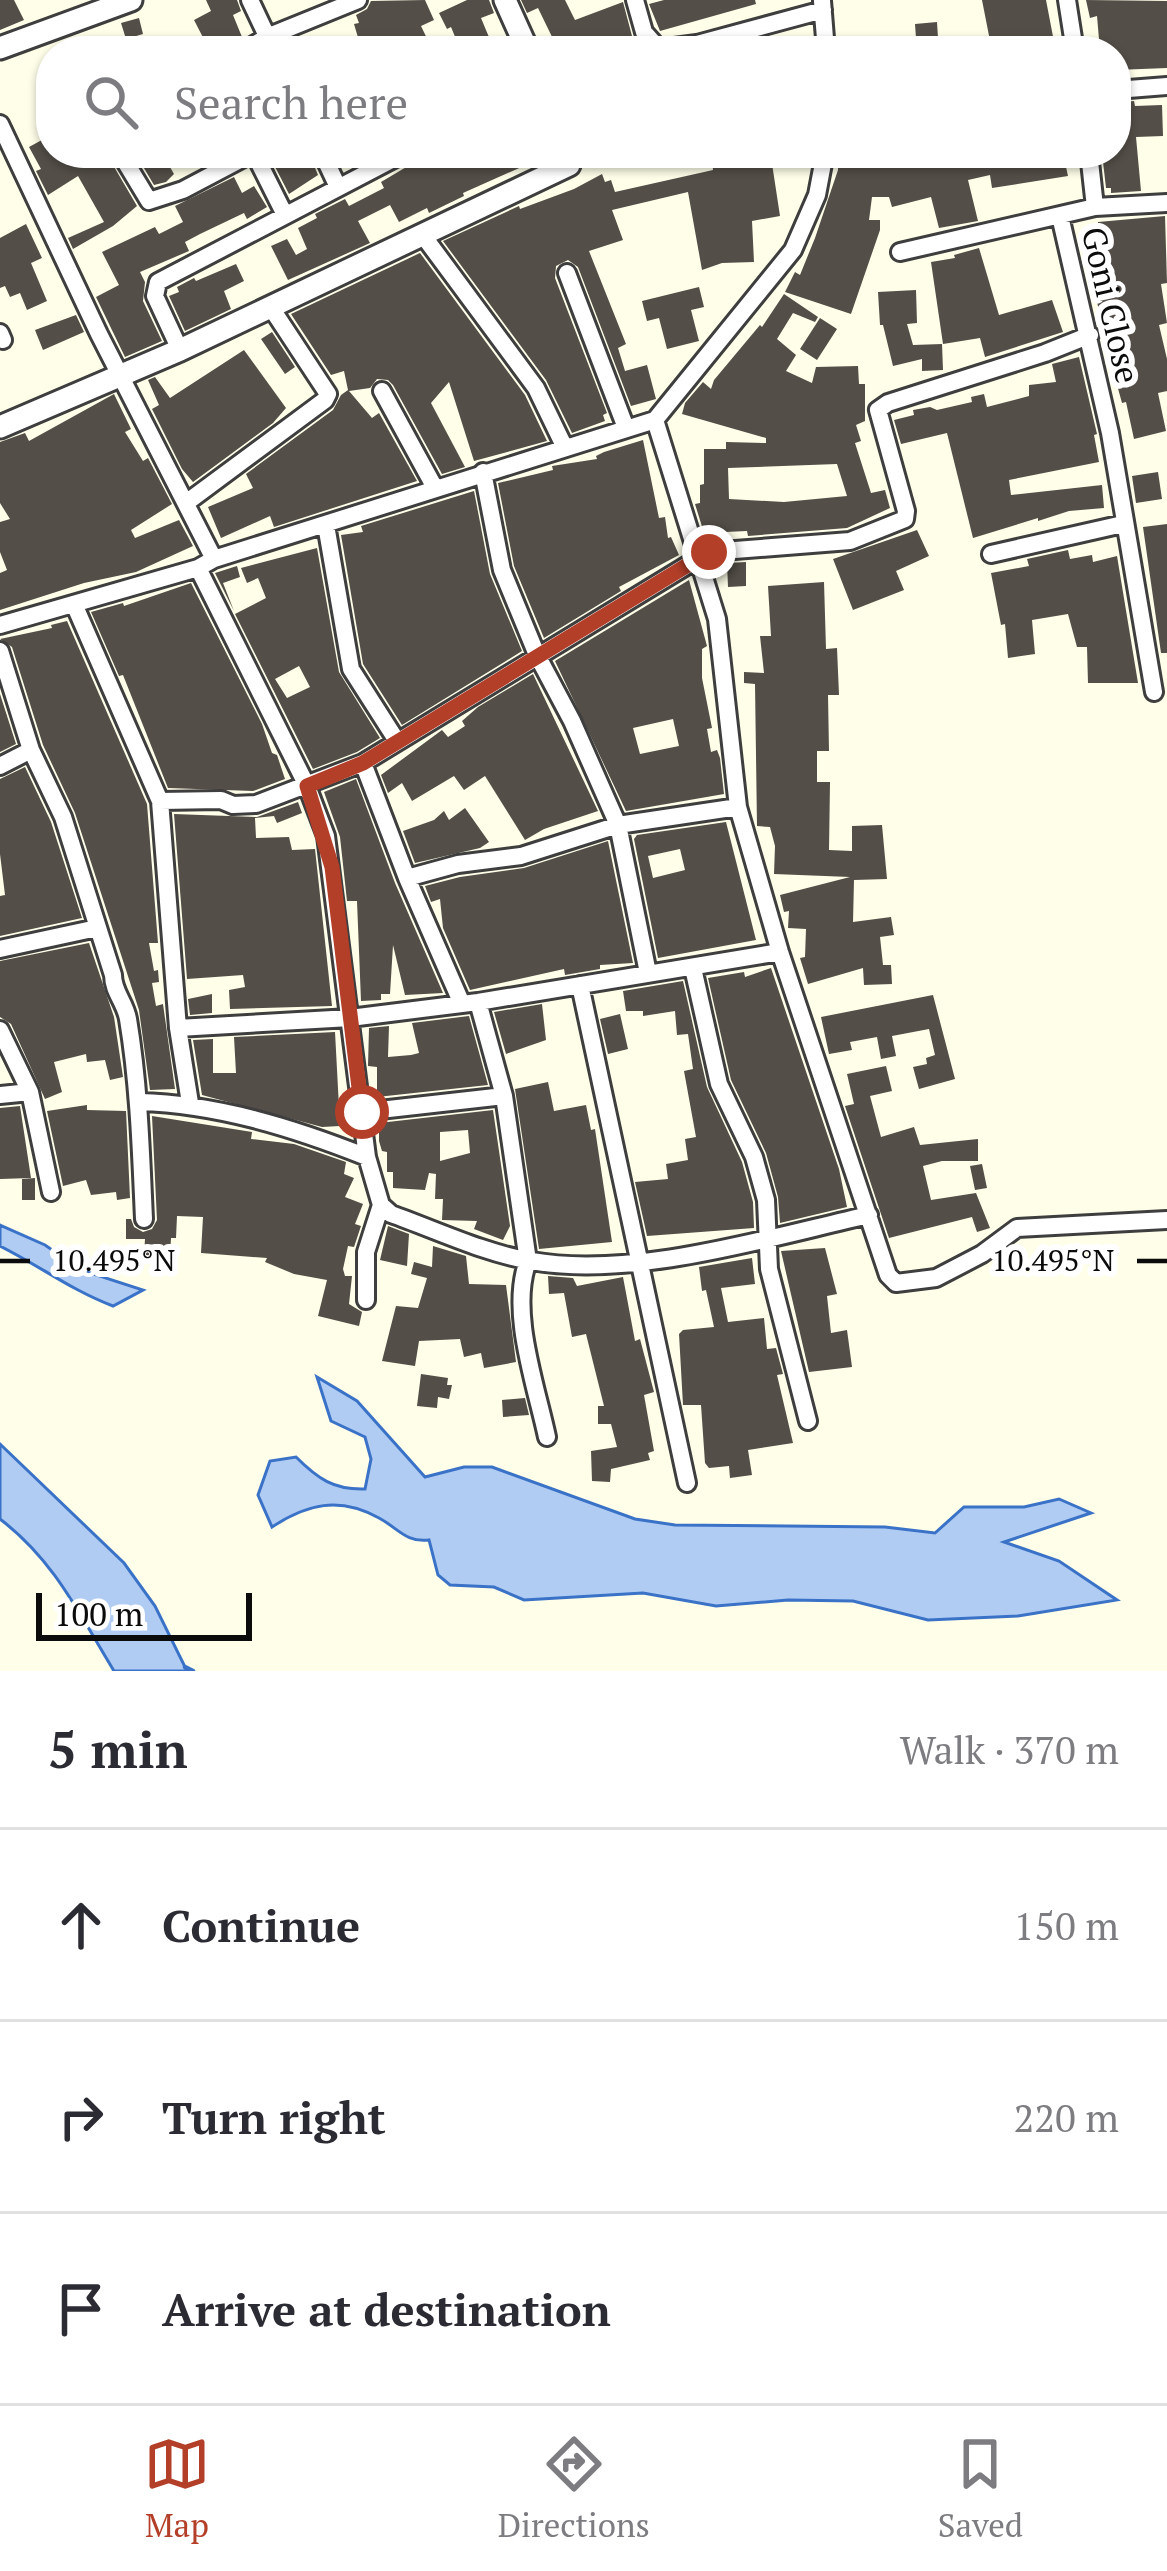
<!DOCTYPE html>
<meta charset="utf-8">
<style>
:root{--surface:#fff;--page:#f2f2f3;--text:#2b2b33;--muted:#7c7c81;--line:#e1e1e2;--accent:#b43f29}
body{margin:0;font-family:"PT Serif",serif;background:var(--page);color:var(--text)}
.scale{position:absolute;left:36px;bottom:30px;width:216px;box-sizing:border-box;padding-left:12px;border:6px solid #0b0b0b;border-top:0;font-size:33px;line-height:42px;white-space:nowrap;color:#0b0b0b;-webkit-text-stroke:9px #fff;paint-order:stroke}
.stop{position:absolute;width:36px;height:36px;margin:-27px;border:9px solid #b43f29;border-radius:50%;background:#fff}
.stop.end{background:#b43f29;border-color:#fff;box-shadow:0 3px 12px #0008}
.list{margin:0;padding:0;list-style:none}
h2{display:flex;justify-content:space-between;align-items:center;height:156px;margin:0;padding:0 48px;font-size:51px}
h2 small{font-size:39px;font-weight:400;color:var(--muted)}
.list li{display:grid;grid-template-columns:78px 1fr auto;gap:36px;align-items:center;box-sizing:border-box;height:192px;padding:0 48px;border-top:3px solid var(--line)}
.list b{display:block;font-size:45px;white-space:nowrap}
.list em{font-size:39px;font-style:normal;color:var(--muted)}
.icon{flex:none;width:66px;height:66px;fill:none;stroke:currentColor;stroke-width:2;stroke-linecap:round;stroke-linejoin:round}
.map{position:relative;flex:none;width:1167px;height:1671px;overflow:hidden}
.search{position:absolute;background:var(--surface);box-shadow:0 3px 9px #0004;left:36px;right:36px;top:36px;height:132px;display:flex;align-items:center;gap:30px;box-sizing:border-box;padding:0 42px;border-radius:48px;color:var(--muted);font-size:45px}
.sheet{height:732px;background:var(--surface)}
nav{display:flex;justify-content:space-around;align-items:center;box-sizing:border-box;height:168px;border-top:3px solid var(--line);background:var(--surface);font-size:33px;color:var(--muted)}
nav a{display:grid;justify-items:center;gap:6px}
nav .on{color:var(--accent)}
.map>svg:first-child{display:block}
</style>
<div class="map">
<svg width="1167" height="1671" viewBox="0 0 1167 1671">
<rect width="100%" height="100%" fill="#fefee9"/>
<path fill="#b0ccf3" stroke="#3a72c7" stroke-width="3" d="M0 1225 45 1245 81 1270 143 1290 113 1306C71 1290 40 1266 0 1246Z
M317 1377 357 1401 425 1477 464 1467H492L635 1519 675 1525 885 1527 935 1533 964 1507H1024L1059 1499 1091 1513 1004 1542 1059 1561 1117 1600 1018 1616 928 1620 853 1601 788 1600 716 1606 643 1593 524 1600 494 1587 450 1585 438 1575 429 1540C406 1543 398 1528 379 1518 339 1496 307 1504 272 1527L258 1495 270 1461 296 1457C318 1479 334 1490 365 1489L371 1459 365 1437 331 1421Z
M0 1444 124 1563 155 1606 187 1671H114C79 1614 55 1561 0 1519Z"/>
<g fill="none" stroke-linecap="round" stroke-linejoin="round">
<path stroke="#3a72c7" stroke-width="4.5" d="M185 1667 193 1671"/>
</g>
<path fill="#534e47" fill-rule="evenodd" d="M0 0H14L24 20 0 30Z
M206 0H237L241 11 233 15 242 37 210 51 194 20 211 11Z
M425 0 434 20 421 26 433 51H362L354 24 359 23 356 15 367 9 371 1Z
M467 0H489L494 13 481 18 491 42 480 47 482 51H461L451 27 447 29 439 13Z
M521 0H565L575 20 623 2 632 36 643 50 543 51 555 43 538 8 527 13Z
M664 0H755L756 4 660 31 649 4Z
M982 0H1046L1055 47 1028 51 1027 46 992 51Z
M1086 0 1167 1V68L1116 70V51H1100L1097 16 1090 18Z
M139 18 143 34 126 39 121 23Z
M937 22 938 38H916L915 24Z
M157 38 158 51H122L121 47Z
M1134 101 1135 106 1162 105 1163 136 1136 137 1141 191 1111 193V188H1106L1102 153H1116V103Z
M51 135V153H106L137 206 113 226 73 249 68 238 104 222 78 176 48 195 36 171 41 169 29 147Z
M135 153H162L174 174 166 182 154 185Z
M268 153H309L318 175 289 194Z
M430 153H486L491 163 511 153H553L463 193 464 196 429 213 427 208 399 222 390 205 358 221 370 243 288 280 271 246 287 239 296 255 307 249 298 228 317 218 315 214 345 199 349 206 384 188 381 182Z
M838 153H1063L1068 176 992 188 990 175 968 180 978 221 939 228 931 197 892 207 889 197H872L869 220H880V230L851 314 785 292 795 272 800 275 815 238 838 170Z
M771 157 780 216 752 221 754 262 722 263 702 270 688 192 612 210 623 240 589 251 626 344 618 348 625 371 647 365 656 399 631 406 578 267 568 260 556 266 555 278 607 413 603 415 605 421 572 433 546 380 443 241 519 206 520 209 574 189 602 174 605 182 611 180 615 192 713 170 712 161 728 159 729 163Z
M234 177 242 193 254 186 267 207 247 219 244 213 200 234 185 242 189 251 140 272 145 282 143 301 162 341 125 357 96 297 119 285 102 252 155 227 159 234 183 222 175 206Z
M1165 216 1167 283 1161 284 1167 323 1159 325 1167 359V391L1158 393 1166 431 1134 439 1126 402 1122 403 1111 363 1086 254 1099 252 1098 222Z
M26 224 42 258 31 263 47 301 27 310 20 293 10 297 5 286 0 288V238Z
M979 248 999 315 1052 300 1063 332 985 357 980 338 943 344 931 262 955 258 954 255Z
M420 253 525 395 547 441 474 461 449 382 431 403 465 467 442 474 393 385 388 380 377 379 370 388 349 391 372 418 379 413 417 481 274 527 270 516 221 538 208 507 253 488 246 474 333 410 341 395 348 390 344 371 331 375 291 314Z
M236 264 244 281 224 291 231 309 185 331 169 296 179 292 177 287 194 278 196 281Z
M699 287 704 307 691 310 699 341 667 349 659 318 647 321 642 301Z
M916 290 917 323 907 324 913 345 942 344 943 370 922 371V359L893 366 883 325H880L878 292Z
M784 294 818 317 815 322 793 313 777 339 796 355 786 371 812 383 816 367 858 366 859 384H865V421L856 425 861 441 855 443 871 493 885 490 890 508 847 528 748 536 747 531 704 533 695 504 700 503V485L704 484V449H726V442L766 443V438L682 414 685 403 703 382 711 389 714 380 760 325 762 327ZM837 464 847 496 784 502 729 499 728 468Z
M76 315 84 332 43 350 35 330Z
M820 318 837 329 817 360 800 349Z
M272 332 295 367 285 374 261 339Z
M244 350 286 408 273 423 193 482 182 469 152 409 159 405 148 380 155 377 170 398Z
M1079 357 1097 434 1094 435 1099 462 1009 480 1011 495 1102 485 1104 508 1069 511 1038 521V518L973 538 947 433 901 444 894 420 914 415 913 410 930 407 937 410 972 402 971 397 984 394 987 407 1029 396V385L1056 382 1052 364Z
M114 394 131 429 125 432 143 461 148 458 172 504 131 530 135 538 179 520 193 546 136 572 84 583 0 610V573L7 570 0 552V522L10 519 0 503V442L25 433 29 441Z
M643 440 659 518 665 517 668 538 671 537 679 555 619 587 621 591 544 638 514 566 498 483 553 470 552 466 597 459 596 456 604 452Z
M1158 472 1162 499 1136 503 1132 476Z
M474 491 490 574 522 651 402 725 363 664 341 535 363 532 361 526Z
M1167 524V653H1161L1143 527Z
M917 530 929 556 896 571 904 590 853 610 833 559Z
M317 548 339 672 380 738 357 752 313 769 235 614 266 598 258 578 247 583 241 568ZM299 666 310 687 287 698 275 679Z
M1068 550 1070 559 1092 555 1093 562 1117 556 1138 683H1088L1087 647H1077L1068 614 1032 620 1035 654 1008 658 1005 624 1001 625 991 573 1029 566 1027 559Z
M746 562V586L728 587 727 563Z
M237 566 240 577 223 583 234 611 215 573Z
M689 580 707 646 702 649V678L712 728 707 729 711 752 717 750 720 758 724 794 626 811 555 661ZM673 719 679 746 640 754 633 728Z
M824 582 826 649 837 648 839 695H828L829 751H817V782H830L829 850 852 851V826L882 825 887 879 854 880 853 922 891 917 894 935 880 937 883 965H891L892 984 864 985 863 968 808 984 800 958 805 957 806 929 788 928 789 911 784 912 780 895 850 877 774 874 775 846 770 827 757 826 755 684 744 683V672L764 673 760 636H771L768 586Z
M191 583 262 724 272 753 277 755 285 779 253 791 168 788 123 675 119 676 91 612 123 603 124 606Z
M67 621 147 804 158 943H149L154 971 158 970 159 982 152 983 156 1006 163 1004 175 1089 150 1090 139 1010 75 813 43 745 12 647 0 639 52 628 51 625Z
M533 674 598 811 544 829 525 840 485 776 464 790 454 776 412 801 402 783 388 793 381 775 442 730 448 737 465 726 462 721 478 707Z
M0 694 16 744 0 752Z
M25 767 51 822 82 918 0 936V896L5 895 0 854V779Z
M356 779 395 883 443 993 405 995 393 945 390 994H381V1000L361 1001 357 901H347L340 837 324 792Z
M298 802 302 813 277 823 274 816 255 818 256 838 289 837 292 850 315 849 332 1006 230 1009 229 990 245 987 243 975 187 979 174 814 257 817Z
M465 808 489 842 480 848 415 863 403 831 434 820 444 811 449 820Z
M726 822 756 940 658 958 634 839 637 835ZM680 849 685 870 653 878 648 856Z
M608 841 633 963 600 965V969L565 975 564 969 470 990 443 928 440 899 431 902 425 886 460 877 524 868Z
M89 943 114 1017 123 1077 110 1080 105 1060 87 1062 86 1054 54 1062 62 1092 45 1099 11 1024 0 1017V961Z
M771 968 839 1169 847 1207 780 1223 778 1197 766 1153 731 1080 708 978 744 972 745 977Z
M683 981 707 1087 742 1162 753 1202 754 1228 647 1236 635 1182 668 1179 666 1164 688 1160 685 1139 696 1137 684 1071 693 1069 688 1034 677 1035 675 1011 643 1016V1011H626L623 991Z
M212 994V1013L190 1015 188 999Z
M933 995 955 1079 919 1089 913 1067 927 1064 926 1058 935 1055 929 1029 892 1036 896 1056 881 1059 877 1037 850 1042 852 1050 829 1054 821 1017Z
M542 1004 546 1040 506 1054 494 1012Z
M620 1014 628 1049 608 1054 600 1019Z
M469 1016 488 1085 377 1097V1067L368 1066 369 1028 389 1026 388 1057 411 1055 419 1053 412 1023Z
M335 1032 340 1126 322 1127 202 1095 193 1040 213 1039V1073H236L234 1037Z
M886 1066 892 1091 870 1096 881 1137 914 1127 920 1145 978 1139V1161H942L923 1166 931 1200 976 1193 990 1228 977 1232 972 1217 889 1238 845 1106 854 1104 847 1074Z
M548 1082 554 1111 586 1105 591 1130 595 1129 612 1242 539 1249 515 1089Z
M87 1105V1110L126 1111 130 1198 117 1200 116 1192 91 1195 86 1180 63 1186 47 1111Z
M20 1106 31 1178 0 1179V1108Z
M493 1110 510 1226 503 1240 474 1229 477 1221 442 1220 443 1199H435L436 1174 429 1173 425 1190 393 1188V1172H387V1152L382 1151 379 1141V1123ZM468 1130 470 1153 440 1161V1132Z
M152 1116 252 1132 251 1139 294 1144 346 1162 344 1174 354 1178 345 1197 363 1204 355 1224 361 1226 354 1247 348 1246 343 1269 345 1276H352L349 1304 362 1312 359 1326 318 1316 327 1280 294 1274 265 1262 267 1258 201 1253 203 1217 177 1216 176 1238H171L170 1256 144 1255 145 1239H126V1219H131L134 1227 143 1232 152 1229 157 1220Z
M982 1164 987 1188 975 1190 970 1166Z
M35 1178V1200H22V1179Z
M388 1226 409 1234 407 1266 380 1260Z
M433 1246 466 1256 469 1284 506 1285 516 1362 484 1368 481 1353 464 1357 460 1339 419 1341 415 1366 382 1361 396 1306 418 1308 427 1278 411 1274 414 1262 432 1267Z
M825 1248 837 1294 827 1296 831 1333 847 1330 852 1367 809 1372 781 1251Z
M752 1258 755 1284 721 1288 728 1322 764 1318 767 1349 776 1348 783 1374 777 1375 793 1443 748 1450 752 1475 730 1478 729 1466 709 1468 705 1463 701 1405H683L679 1334 683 1330 714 1327 706 1290 702 1291 699 1267Z
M548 1276 573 1278 577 1286 623 1277 635 1341 640 1339 654 1392 644 1395 654 1451 648 1453 650 1460 611 1469 610 1482 592 1481 591 1451 617 1447 611 1424H598V1406H604L586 1334 572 1337 564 1293 549 1294Z
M421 1374 448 1378 447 1385H452L449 1399 438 1397 437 1408 417 1406Z
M525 1398 529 1415 503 1417 502 1400Z"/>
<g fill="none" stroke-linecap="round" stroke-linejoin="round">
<defs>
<path id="minor" d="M250 0 274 51
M635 0 644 32 659 49 697 44 823 10
M1067 0 1075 51
M822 1 826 51
M171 51H197
M244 51 267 37 358 0
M1116 90 1167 86
M0 124 99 334 214 559
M120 153 149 201 183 190 253 153
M254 153 284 213
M322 153 338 187
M1089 153 1095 207
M1060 216 1110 433 1154 692
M422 234 536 388 565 448
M900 252 1095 207 1167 203
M567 273 626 428
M0 333 3 340
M180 350 155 296 158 282 405 153
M382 391 435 488
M655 420 717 619 738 807 780 952 888 1275 896 1283 936 1278 982 1254 1017 1228 1167 1220
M483 472 502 570 537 655 572 721 618 825 648 973
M186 503 325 400 328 394 270 306
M326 525 351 669 397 741
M991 554 1123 524
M198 568 307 786 326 836 367 1157 381 1205 391 1214C436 1230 484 1253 531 1261 634 1279 767 1238 869 1215
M74 604 160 801 178 1028 190 1103
M0 625 198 568 214 559 655 420 793 250 817 195 825 153
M0 651 31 750 63 817 113 975C113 992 125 1002 128 1019 139 1085 141 1152 144 1219
M363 763 407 878 462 1004
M0 766 31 750
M160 801 221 800 233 805 256 804 363 763 709 552 850 541 905 519 906 511 878 410 888 403 1045 353 1090 335
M407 878 458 864 521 856 618 825 738 807
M0 949 97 928
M693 968 719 1084 754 1157 766 1200 769 1269 808 1421
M580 985 687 1483
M478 1002 504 1096 528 1261C509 1311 536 1385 547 1437
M178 1028 350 1018 478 1002 780 952
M0 1030 30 1092 51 1192
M0 1095 30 1092
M139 1102C217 1104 294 1128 367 1157
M362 1112 504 1096
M366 1300V1252L381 1205"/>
<path id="tertiary" d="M505 0 528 51
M0 48 131 0
M0 427 180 350 569 165 572 153"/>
</defs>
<use href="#minor" stroke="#3e3e3e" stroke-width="22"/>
<use href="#tertiary" stroke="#3e3e3e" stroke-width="27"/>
<use href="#minor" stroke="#fff" stroke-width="16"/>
<use href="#tertiary" stroke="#fff" stroke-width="21"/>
</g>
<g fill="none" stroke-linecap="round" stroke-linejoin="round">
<path stroke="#b43f29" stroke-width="15" d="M362 1112 332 867 307 786 363 763 709 552"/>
</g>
<path fill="none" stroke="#0b0b0b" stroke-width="4.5" d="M0 1261H30M1137 1261H1167"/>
<g text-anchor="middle" stroke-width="12" stroke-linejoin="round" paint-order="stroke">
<g font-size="33" fill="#0b0b0b" stroke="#fff">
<text transform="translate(1111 305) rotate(77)" y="12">Goni Close</text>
</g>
</g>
<g font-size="30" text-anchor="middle" fill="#0b0b0b" stroke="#fff" stroke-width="12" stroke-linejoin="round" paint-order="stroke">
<text x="114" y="1271">10.495°N</text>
<text x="1053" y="1271">10.495°N</text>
</g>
</svg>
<div class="scale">100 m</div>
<div class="stop" style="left:362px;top:1112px"></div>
<div class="stop end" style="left:709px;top:552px"></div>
<div class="search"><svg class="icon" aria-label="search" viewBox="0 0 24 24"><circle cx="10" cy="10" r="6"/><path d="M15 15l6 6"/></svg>Search here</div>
</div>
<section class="sheet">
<h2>5 min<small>Walk · 370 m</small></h2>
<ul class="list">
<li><svg class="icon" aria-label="ahead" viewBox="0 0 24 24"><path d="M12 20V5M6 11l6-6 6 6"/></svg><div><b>Continue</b></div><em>150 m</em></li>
<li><svg class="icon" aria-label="right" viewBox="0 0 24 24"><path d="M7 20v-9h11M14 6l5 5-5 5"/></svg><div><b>Turn right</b></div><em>220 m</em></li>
<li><svg class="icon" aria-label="arrive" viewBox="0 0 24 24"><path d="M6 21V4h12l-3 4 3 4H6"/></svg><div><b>Arrive at destination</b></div></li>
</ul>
</section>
<nav>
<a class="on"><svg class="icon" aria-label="map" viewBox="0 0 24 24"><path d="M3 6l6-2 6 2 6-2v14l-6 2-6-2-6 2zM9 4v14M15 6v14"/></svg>Map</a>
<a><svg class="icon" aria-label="directions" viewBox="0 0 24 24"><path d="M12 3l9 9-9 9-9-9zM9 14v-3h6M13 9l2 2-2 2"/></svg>Directions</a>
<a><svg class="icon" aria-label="saved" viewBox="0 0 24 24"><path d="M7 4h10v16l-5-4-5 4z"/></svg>Saved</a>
</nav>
